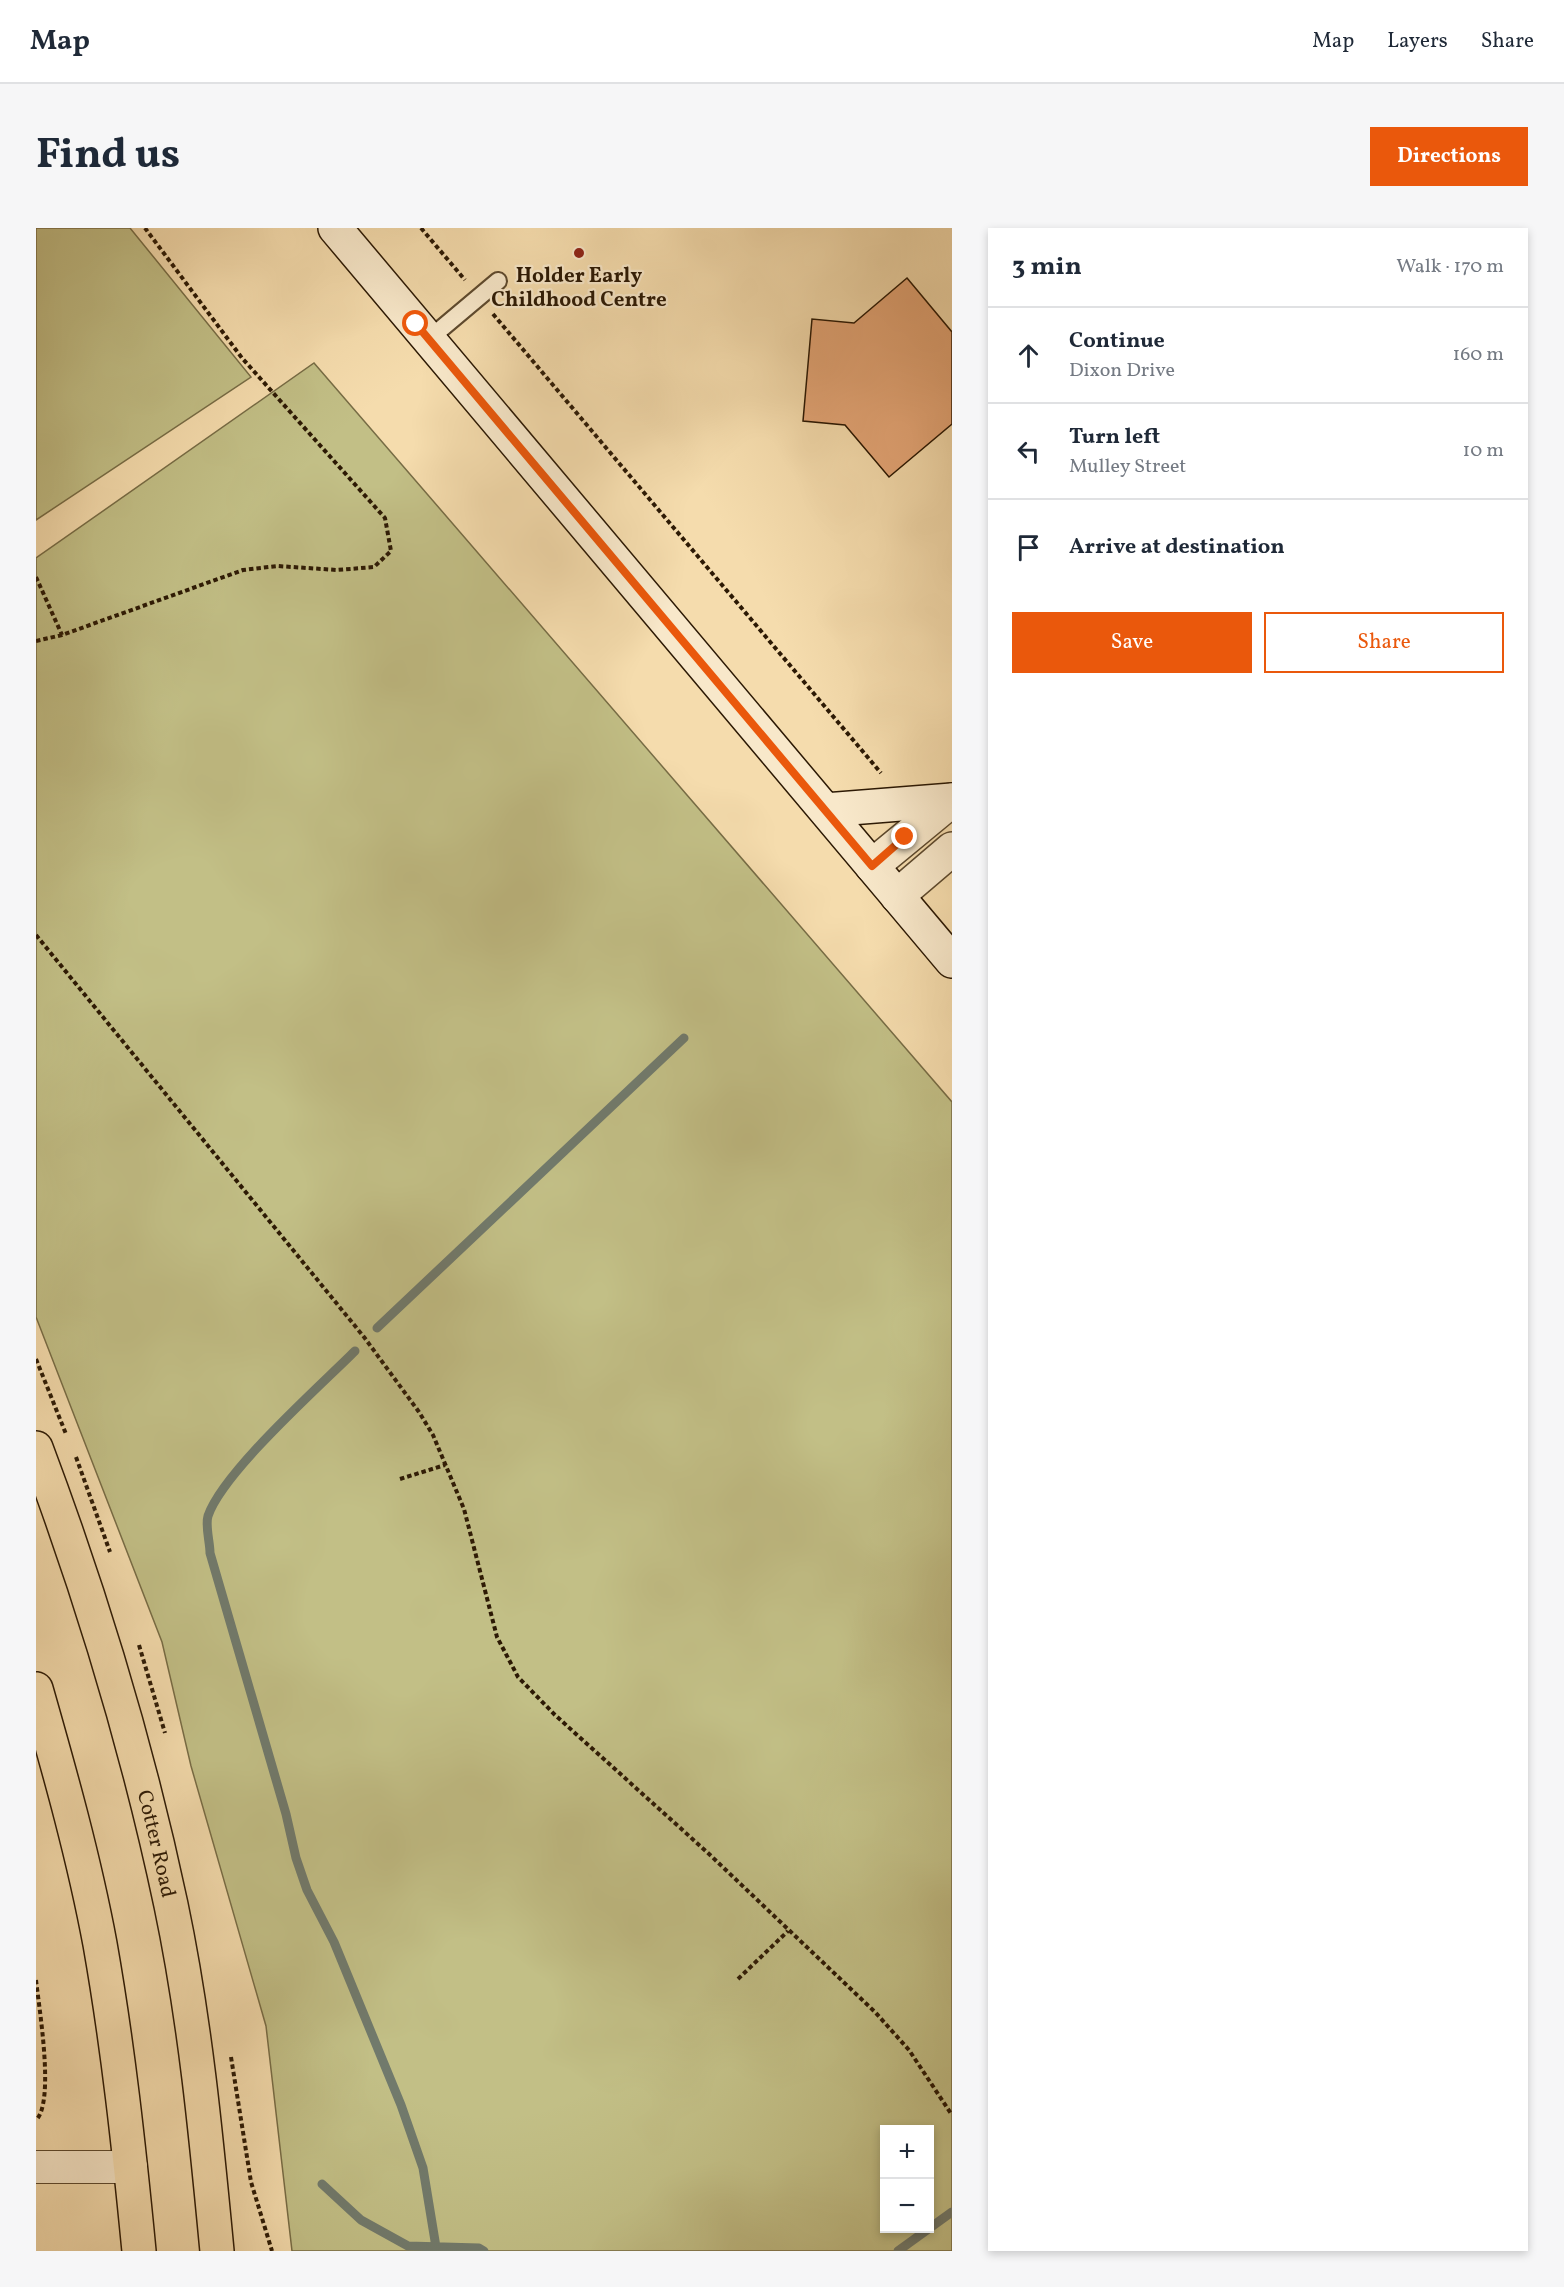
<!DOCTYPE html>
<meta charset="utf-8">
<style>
:root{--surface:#fff;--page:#f6f6f7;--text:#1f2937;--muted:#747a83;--line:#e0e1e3;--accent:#ea580c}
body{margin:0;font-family:Vollkorn,serif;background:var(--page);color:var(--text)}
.controls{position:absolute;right:18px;bottom:18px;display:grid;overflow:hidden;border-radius:0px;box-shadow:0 3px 9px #0003}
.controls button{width:54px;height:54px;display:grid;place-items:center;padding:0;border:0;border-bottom:2px solid var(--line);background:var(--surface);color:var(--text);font:30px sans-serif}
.stop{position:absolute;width:18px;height:18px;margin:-14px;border:4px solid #ea580c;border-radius:50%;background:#fff}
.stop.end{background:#ea580c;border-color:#fff;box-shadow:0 2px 6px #0008}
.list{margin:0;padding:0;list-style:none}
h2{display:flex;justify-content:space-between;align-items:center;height:78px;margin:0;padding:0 24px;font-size:26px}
h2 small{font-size:20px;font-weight:400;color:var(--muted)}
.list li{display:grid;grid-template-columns:39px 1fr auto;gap:18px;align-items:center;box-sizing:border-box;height:96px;padding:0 24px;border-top:2px solid var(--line)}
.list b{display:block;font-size:22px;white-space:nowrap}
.list p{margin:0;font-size:20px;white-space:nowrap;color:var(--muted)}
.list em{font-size:20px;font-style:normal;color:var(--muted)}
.actions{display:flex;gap:12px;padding:18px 24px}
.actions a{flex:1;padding:14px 0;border:2px solid var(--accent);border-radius:0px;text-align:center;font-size:21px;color:var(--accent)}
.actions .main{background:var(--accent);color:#fff}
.icon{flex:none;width:33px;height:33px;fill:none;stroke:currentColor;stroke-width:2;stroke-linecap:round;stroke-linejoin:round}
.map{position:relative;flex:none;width:916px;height:2023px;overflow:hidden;border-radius:0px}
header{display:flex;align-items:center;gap:36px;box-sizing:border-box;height:84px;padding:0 30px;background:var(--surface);border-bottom:2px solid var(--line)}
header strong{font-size:28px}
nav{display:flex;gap:33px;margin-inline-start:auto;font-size:21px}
.intro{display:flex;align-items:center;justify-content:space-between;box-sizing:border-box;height:144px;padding:0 36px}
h1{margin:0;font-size:42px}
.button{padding:15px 27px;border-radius:0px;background:var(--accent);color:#fff;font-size:21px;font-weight:700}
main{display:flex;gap:36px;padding:0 36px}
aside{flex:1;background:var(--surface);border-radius:0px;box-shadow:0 3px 9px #0003}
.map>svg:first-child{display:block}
</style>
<header>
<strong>Map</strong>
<nav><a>Map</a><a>Layers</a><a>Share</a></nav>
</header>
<div class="intro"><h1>Find us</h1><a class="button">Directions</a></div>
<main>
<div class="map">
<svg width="916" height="2023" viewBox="0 0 916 2023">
<rect width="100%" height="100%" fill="#f5dcad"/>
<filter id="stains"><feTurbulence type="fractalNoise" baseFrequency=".00333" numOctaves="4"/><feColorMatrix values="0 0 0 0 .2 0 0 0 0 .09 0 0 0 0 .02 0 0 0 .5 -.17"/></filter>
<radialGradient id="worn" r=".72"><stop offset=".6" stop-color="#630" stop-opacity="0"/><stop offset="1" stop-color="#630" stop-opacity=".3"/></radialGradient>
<path fill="#c2bf86" stroke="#776c45" stroke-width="1.5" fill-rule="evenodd" d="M0 0H94L215 149 0 292Z
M278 135 916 874V2023H256L230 1798 155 1538 126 1414 0 1089V330ZM849 1902H894V2000H849Z"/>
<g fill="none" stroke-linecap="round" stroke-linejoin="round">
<path stroke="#717a6c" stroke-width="9" d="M341 1100 648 810
M319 1123C283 1159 187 1244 172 1288 169 1298 174 1314 174 1325L250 1586 260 1630 271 1662 298 1714 365 1877 387 1940 400 2019
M286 1956 325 1992 372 2018 443 2020 448 2023
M862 2023 916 1984"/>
</g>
<path fill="#e4a677" stroke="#2c1904" stroke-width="1.5" d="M871 50 916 104V196L853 249 809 197 767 193 776 91 818 95Z"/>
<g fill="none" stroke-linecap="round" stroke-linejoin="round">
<defs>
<path id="service" d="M393 111 462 53"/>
<path id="minor" d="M0 1939H95"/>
<path id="tertiary" d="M836 638 916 572
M861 668 916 621"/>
<path id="secondary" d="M299 0 916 733
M789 582 916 572"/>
<g id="primary">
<path id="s1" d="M0 1220C56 1369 102 1521 135 1677 159 1791 170 1907 181 2023"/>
<path d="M0 1461C24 1545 48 1630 64 1716 82 1818 93 1920 103 2023"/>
</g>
</defs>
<use href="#service" stroke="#5e4a2e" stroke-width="20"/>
<use href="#minor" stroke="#5e4a2e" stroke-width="34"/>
<use href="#tertiary" stroke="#5e4a2e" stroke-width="36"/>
<use href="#secondary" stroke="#2c1904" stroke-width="36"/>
<use href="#primary" stroke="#2c1904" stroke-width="36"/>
<path stroke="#2c1904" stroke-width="4" stroke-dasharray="4.5 3" stroke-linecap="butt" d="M385 0 429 52
M457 86 845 545
M0 349 26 407
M0 413 26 407 207 342 241 338 301 342 338 339 355 323 349 290 206 130 109 0
M0 707 328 1109 383 1184 397 1207 428 1281 461 1409 482 1449 519 1487 672 1625 839 1784 873 1822 916 1887
M0 1131 30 1206
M40 1229 74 1324
M364 1251 409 1237
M103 1417 129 1505
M702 1751 752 1703
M0 1752C3 1780 19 1874 0 1892
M195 1829 215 1954 236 2023"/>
<use href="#service" stroke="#f8e8ca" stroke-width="16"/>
<use href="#minor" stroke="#f8e8ca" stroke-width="32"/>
<use href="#tertiary" stroke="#f8e8ca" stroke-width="33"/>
<use href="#secondary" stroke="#f8e8ca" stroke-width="33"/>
<use href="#primary" stroke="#f5dcad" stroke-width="33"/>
</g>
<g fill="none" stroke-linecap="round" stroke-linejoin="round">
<path stroke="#ea580c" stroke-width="8" d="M380 96 836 638 869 609"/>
</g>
<circle fill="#8f2418" stroke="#f8e8ca" stroke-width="2" cx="543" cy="25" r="6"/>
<g text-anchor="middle" stroke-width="4.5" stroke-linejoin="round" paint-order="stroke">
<g font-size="21" font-weight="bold" fill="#2c1904" stroke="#f8e8ca">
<text x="543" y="54">Holder Early<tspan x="543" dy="24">Childhood Centre</tspan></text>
</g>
<g font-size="21" fill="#2c1904" stroke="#f8e8ca">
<text dy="7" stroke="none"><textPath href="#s1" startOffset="414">Cotter Road</textPath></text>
</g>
</g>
<rect width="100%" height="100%" filter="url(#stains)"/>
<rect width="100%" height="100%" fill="url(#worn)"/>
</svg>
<div class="controls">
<button>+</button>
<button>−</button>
</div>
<div class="stop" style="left:380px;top:96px"></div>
<div class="stop end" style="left:869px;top:609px"></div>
</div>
<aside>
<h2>3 min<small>Walk · 170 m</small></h2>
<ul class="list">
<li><svg class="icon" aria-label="ahead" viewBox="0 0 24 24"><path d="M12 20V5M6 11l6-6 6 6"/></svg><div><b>Continue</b><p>Dixon Drive</p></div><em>160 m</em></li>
<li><svg class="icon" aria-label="left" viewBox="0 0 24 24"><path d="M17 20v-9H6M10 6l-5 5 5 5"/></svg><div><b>Turn left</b><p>Mulley Street</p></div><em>10 m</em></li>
<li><svg class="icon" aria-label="arrive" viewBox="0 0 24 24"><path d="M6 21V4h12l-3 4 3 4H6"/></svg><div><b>Arrive at destination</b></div></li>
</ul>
<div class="actions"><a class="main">Save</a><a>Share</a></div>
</aside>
</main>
